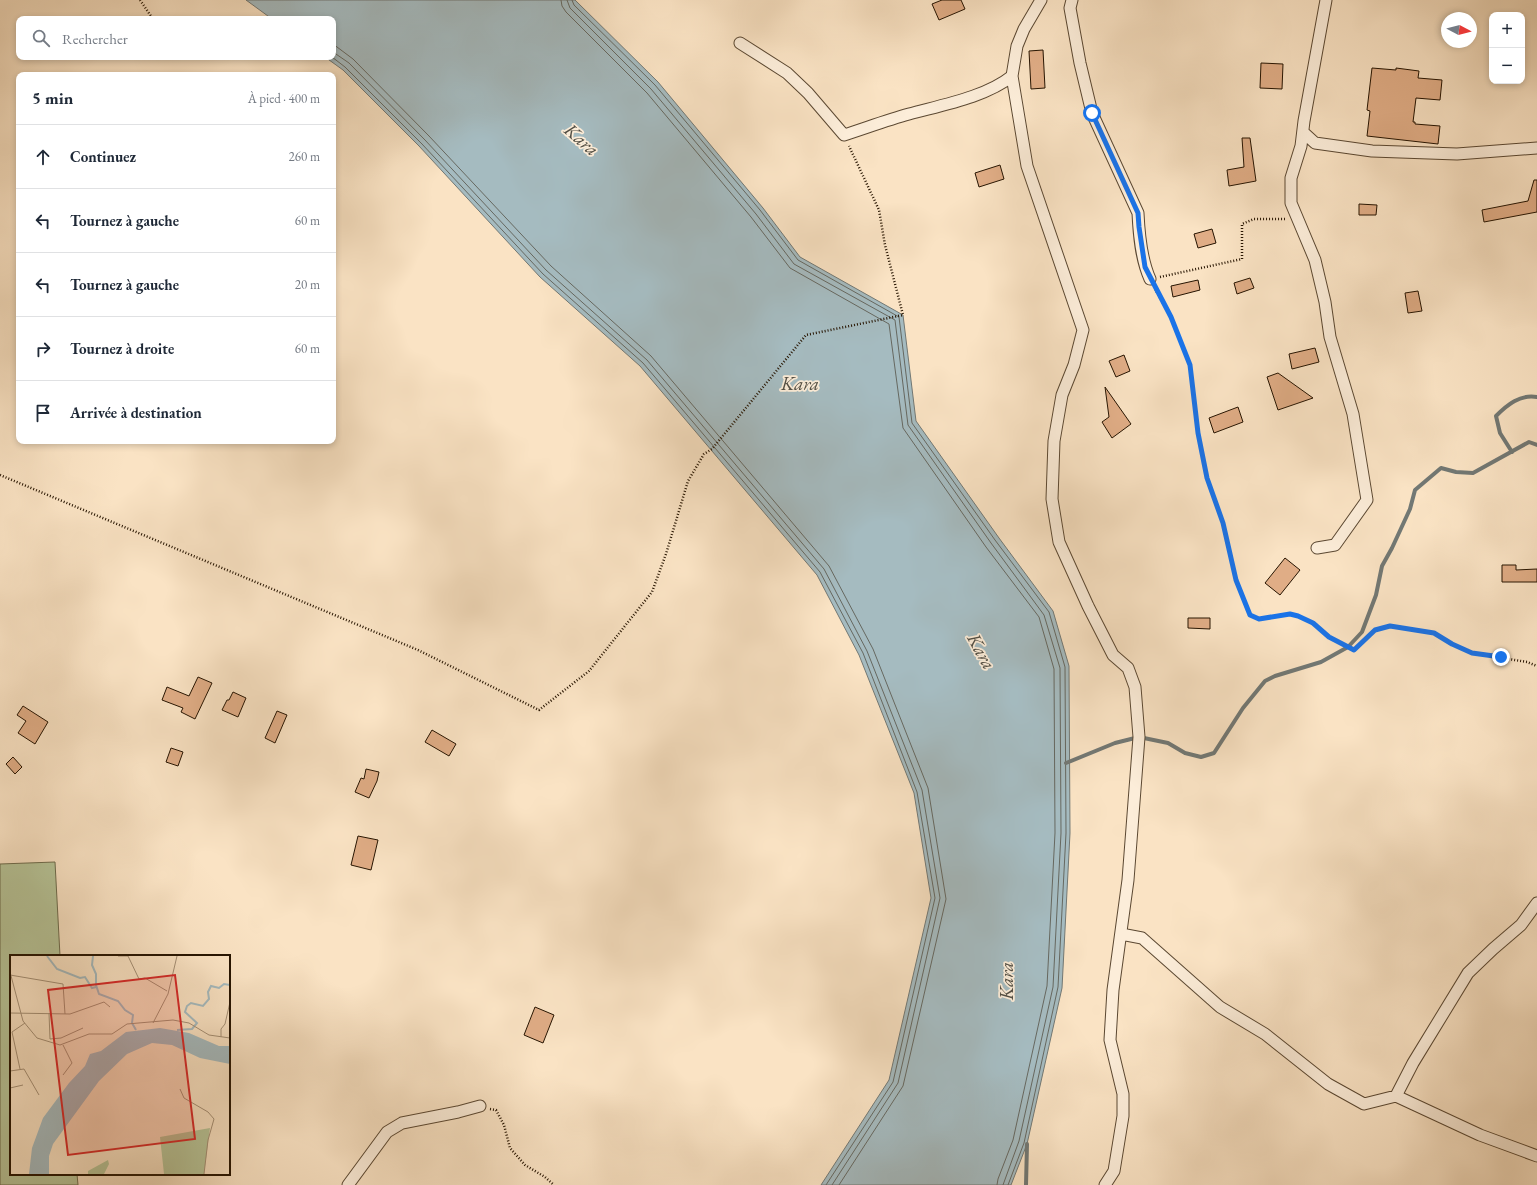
<!DOCTYPE html>
<html lang="fr">
<meta charset="utf-8">
<style>
:root{--surface:#fff;--page:#f6f6f7;--text:#1f2937;--muted:#747a83;--line:#e0e1e3}
body{margin:0;font-family:"EB Garamond",serif;background:var(--page);color:var(--text)}
.controls{position:absolute;right:12px;top:12px;display:grid;overflow:hidden;border-radius:8px;box-shadow:0 2px 6px #0003}
.controls button{width:36px;height:36px;display:grid;place-items:center;padding:0;border:0;border-bottom:1px solid var(--line);background:var(--surface);color:var(--text);font:20px sans-serif}
.compass{position:absolute;left:1441px;top:12px;width:36px;height:36px;border-radius:50%;background:var(--surface);box-shadow:0 2px 6px #0003;rotate:97deg}
.stop{position:absolute;width:12px;height:12px;margin:-9px;border:3px solid #1a73e8;border-radius:50%;background:#fff}
.stop.end{background:#1a73e8;border-color:#fff;box-shadow:0 1px 4px #0008}
.list{margin:0;padding:0;list-style:none}
h2{display:flex;justify-content:space-between;align-items:center;height:52px;margin:0;padding:0 16px;font-size:17px}
h2 small{font-size:13px;font-weight:400;color:var(--muted)}
.list li{display:grid;grid-template-columns:26px 1fr auto;gap:12px;align-items:center;box-sizing:border-box;height:64px;padding:0 16px;border-top:1px solid var(--line)}
.list b{display:block;font-size:15px;white-space:nowrap}
.list em{font-size:13px;font-style:normal;color:var(--muted)}
.icon{flex:none;width:22px;height:22px;fill:none;stroke:currentColor;stroke-width:2;stroke-linecap:round;stroke-linejoin:round}
.map{position:relative;flex:none;width:1537px;height:1185px;overflow:hidden}
.search{position:absolute;background:var(--surface);box-shadow:0 2px 6px #0003;left:16px;top:16px;width:320px;height:44px;display:flex;align-items:center;gap:10px;box-sizing:border-box;padding:0 14px;border-radius:8px;color:var(--muted);font-size:15px}
.panel{position:absolute;background:var(--surface);box-shadow:0 2px 6px #0003;left:16px;top:72px;width:320px;height:372px;border-radius:8px}
.map>svg:first-child{display:block}
</style>
<div class="map">
<svg width="1537" height="1185" viewBox="0 0 1537 1185">
<rect width="100%" height="100%" fill="#fae3c4"/>
<filter id="stains"><feTurbulence type="fractalNoise" baseFrequency=".005" numOctaves="4"/><feColorMatrix values="0 0 0 0 .2 0 0 0 0 .09 0 0 0 0 .02 0 0 0 .5 -.17"/></filter>
<radialGradient id="worn" r=".72"><stop offset=".6" stop-color="#630" stop-opacity="0"/><stop offset="1" stop-color="#630" stop-opacity=".3"/></radialGradient>
<path fill="#b7c599" stroke="#6e6c4d" d="M55 862 60 956H11V1174H77L78 1185H0V864Z"/>
<path fill="#a5bbc0" stroke="#727874" d="M246 0H575L658 82 763 208 800 257 903 315 916 421 999 538 1053 611 1069 666 1070 833 1062 988 1027 1144 1011 1185H821L889 1080 931 898 914 793 859 655 817 575 640 366 540 277 419 146 343 70 325 57H333V19H272Z"/>
<g fill="none" stroke-linecap="round" stroke-linejoin="round">
<path stroke="#666860" stroke-width="1" d="M561 0 562 6 566 12 647 93 751 217 790 268 889 324 903 428 986 547 1039 617 1054 669 1055 833 1047 986 1013 1140 998 1179 997 1185
M567 0 570 8 651 89 756 214 794 264 895 320 908 425 991 543 1044 615 1060 668 1061 833 1053 987 1019 1141 1003 1185
M572 0 574 5 655 85 760 210 798 260 899 317 912 423 995 540 1049 612 1065 667 1066 833 1058 987 1024 1143 1008 1185
M333 44 353 59 429 136 551 266 651 356 829 566 873 649 928 788 946 899 903 1086 839 1185
M333 52 349 63 425 140 546 270 647 360 824 569 867 651 922 790 940 898 898 1083 832 1185
M332 57 345 67 422 144 543 274 643 363 820 572 863 653 917 792 935 898 893 1082 826 1185"/>
<path stroke="#727874" stroke-width="4" d="M1512 452 1500 433 1496 416C1507 405 1520 394 1537 397
M1066 763 1115 743 1139 737 1168 743 1185 753 1201 757 1214 753 1243 708 1265 681 1275 676 1321 662 1348 647 1362 632 1376 595 1382 566 1392 548 1410 509 1415 490 1441 468 1456 472 1473 473 1529 442 1537 445
M1026 1185 1027 1144"/>
</g>
<path fill="#e0ad86" stroke="#261401" d="M942 0H961L965 9 939 20 932 4Z
M1043 50 1045 88 1031 89 1029 51Z
M1261 63 1283 64 1282 89 1260 88Z
M1372 68 1396 70V68L1419 71 1418 78 1442 80 1440 100 1416 98 1413 122H1415V124L1440 126 1438 144 1367 136 1370 111 1367 110Z
M1242 138H1250L1256 181 1229 186 1227 170 1244 167Z
M1000 165 1004 179 979 187 975 173Z
M1534 180H1537V212L1484 222 1482 210 1528 201Z
M1359 204 1377 205 1376 215H1359Z
M1212 229 1216 243 1198 248 1194 234Z
M1250 278 1254 288 1237 294 1234 283Z
M1198 280 1200 290 1173 297 1171 286Z
M1418 291 1422 311 1408 313 1405 293Z
M1315 348 1319 362 1292 369 1289 354Z
M1124 355 1130 371 1116 377 1109 361Z
M1278 373 1313 398 1278 410 1267 377Z
M1105 387 1131 424 1112 438 1102 422 1109 417Z
M1238 407 1243 422 1214 433 1209 418Z
M1285 558 1300 570 1280 595 1265 583Z
M1502 565H1516V570L1537 569V582H1502Z
M1188 618H1210V629L1188 628Z
M198 677 212 683 195 719 181 712 183 708 162 700 167 687 189 696Z
M233 692 246 698 238 717 222 710 227 700H229Z
M23 706 48 722 35 744 18 733 26 721 17 715Z
M277 711 287 715 275 743 265 738Z
M432 730 456 744 449 756 425 742Z
M171 748 183 752 178 766 166 762Z
M13 757 22 767 15 774 6 764Z
M366 769 379 772 377 781 369 798 355 792 361 778 364 779Z
M358 836 378 840 371 870 351 865Z
M535 1007 554 1015 543 1043 524 1035Z"/>
<g fill="none" stroke-linecap="round" stroke-linejoin="round">
<defs>
<path id="minor" d="M1041 0 1024 29 1017 46 1012 76 1027 166 1083 330 1074 365 1062 395 1054 441 1052 499 1059 542 1088 606 1113 655 1128 668 1135 687 1139 737 1128 880 1113 990 1110 1040 1123 1094V1116L1114 1171 1105 1185
M1072 0 1070 8 1080 63 1092 113 1138 213C1139 235 1141 259 1150 279
M740 43 787 73 808 93 844 135C866 128 887 120 909 114 942 105 986 97 1012 76
M1303 132 1315 143 1372 151 1457 154 1537 148
M1317 548 1335 545 1367 500 1353 414 1330 337 1325 302 1315 260 1291 203V178L1301 146 1304 121 1326 0
M1121 934 1142 938 1220 1007 1265 1034 1328 1084 1364 1104 1396 1096 1480 1135 1537 1156
M1396 1096 1413 1063 1468 973 1493 949 1521 925 1537 903
M348 1185 387 1132 402 1123 458 1112 480 1106"/>
</defs>
<use href="#minor" stroke="#5b4832" stroke-width="13"/>
<path stroke="#261401" stroke-width="2.5" stroke-dasharray="1 2" stroke-linecap="butt" d="M140 0 153 19
M1160 277 1242 259V224L1254 219H1285
M1155 289 1171 317 1190 365 1198 433 1207 478 1223 523 1236 579 1249 615 1259 619 1290 614 1298 616 1313 623 1329 637 1354 650 1375 630 1390 626 1434 633 1452 644 1472 653 1527 662 1537 666
M0 475 418 650 539 710 589 671 652 592 666 554 688 481 704 454 712 449 806 335 903 315 885 245 879 210 849 146
M490 1109 496 1110 504 1125 510 1148 525 1165 545 1177 554 1185"/>
<use href="#minor" stroke="#fcedd9" stroke-width="11"/>
</g>
<g fill="none" stroke-linecap="round" stroke-linejoin="round">
<path stroke="#1a73e8" stroke-width="5" d="M1092 113 1138 213 1139 227 1145 267 1171 317 1190 365 1198 433 1207 478 1223 523 1236 580 1250 615 1259 619 1290 614 1298 616 1313 623 1329 637 1354 650 1375 630 1390 626 1434 633 1452 644 1472 653 1501 657"/>
</g>
<g text-anchor="middle" stroke-width="3.5" stroke-linejoin="round" paint-order="stroke">
<g font-size="19" font-style="italic" fill="#524e44" stroke="#fcedd9">
<text transform="translate(582 139) rotate(41)" y="7">Kara</text>
<text x="800" y="390">Kara</text>
<text transform="translate(982 651) rotate(61)" y="7">Kara</text>
<text transform="translate(1006 981) rotate(-90)" y="7">Kara</text>
</g>
</g>
<g transform="translate(10 955)">
<rect width="220" height="220" fill="#fae3c4"/>
<path d="M200 173 194 219H154L150 182ZM98 205 99 209 94 219H78V216Z" fill="#b7c599"/>
<path d="M150 73 179 78 209 91H220V109L190 103 162 90 142 88 117 99 89 126 43 189 39 201V219H19L22 193 33 163 59 128 75 111 80 99 91 96 116 77Z" fill="#a5bbc0"/>
<path fill="none" stroke="#a5bbc0" stroke-width="2" d="M37 1 47 14 70 23 75 22 82 33 86 32M83 1 82 10 86 19V30L89 39 108 46 115 55 123 60 122 68 126 75M167 75 182 74 187 68 175 57 177 51 181 48 193 51 199 44 198 37 201 31 209 33 214 29 220 30"/>
<path fill="none" stroke="#a59076" stroke-width="1" d="M108 1H118L129 24 135 23 157 36M0 17 13 66 27 83 50 90 79 79H102L117 69 163 65 179 68 199 80 220 83M0 20 53 29 55 59M0 58 60 59 94 47 100 52M39 58 40 84M143 68 158 39 167 1M211 82V74L215 69 220 47M40 84 51 83 73 73M53 90 62 108 53 120M10 114 2 77 15 68M0 116 14 114 29 140M0 133 13 130M170 134 174 143 198 157 204 164 198 185 194 219"/>
<path fill="#d62828" fill-opacity="0.15" stroke="#d62828" stroke-width="2" d="M165 20 185 184 58 200 38 35Z"/>
<rect width="220" height="220" fill="none" stroke="#261401" stroke-width="2"/>
</g>
<rect width="100%" height="100%" filter="url(#stains)"/>
<rect width="100%" height="100%" fill="url(#worn)"/>
</svg>
<div class="controls">
<button>+</button>
<button>−</button>
</div>
<svg class="compass" viewBox="-18 -18 36 36"><path d="M0-13l5 13h-10z" fill="#e53935"/><path d="M0 13l5-13h-10z" fill="#747a83"/></svg>
<div class="stop" style="left:1092px;top:113px"></div>
<div class="stop end" style="left:1501px;top:657px"></div>
<div class="search"><svg class="icon" aria-label="search" viewBox="0 0 24 24"><circle cx="10" cy="10" r="6"/><path d="M15 15l6 6"/></svg>Rechercher</div>
<section class="panel">
<h2>5 min<small>À pied · 400 m</small></h2>
<ul class="list">
<li><svg class="icon" aria-label="ahead" viewBox="0 0 24 24"><path d="M12 20V5M6 11l6-6 6 6"/></svg><div><b>Continuez</b></div><em>260 m</em></li>
<li><svg class="icon" aria-label="left" viewBox="0 0 24 24"><path d="M17 20v-9H6M10 6l-5 5 5 5"/></svg><div><b>Tournez à gauche</b></div><em>60 m</em></li>
<li><svg class="icon" aria-label="left" viewBox="0 0 24 24"><path d="M17 20v-9H6M10 6l-5 5 5 5"/></svg><div><b>Tournez à gauche</b></div><em>20 m</em></li>
<li><svg class="icon" aria-label="right" viewBox="0 0 24 24"><path d="M7 20v-9h11M14 6l5 5-5 5"/></svg><div><b>Tournez à droite</b></div><em>60 m</em></li>
<li><svg class="icon" aria-label="arrive" viewBox="0 0 24 24"><path d="M6 21V4h12l-3 4 3 4H6"/></svg><div><b>Arrivée à destination</b></div></li>
</ul>
</section>
</div>
